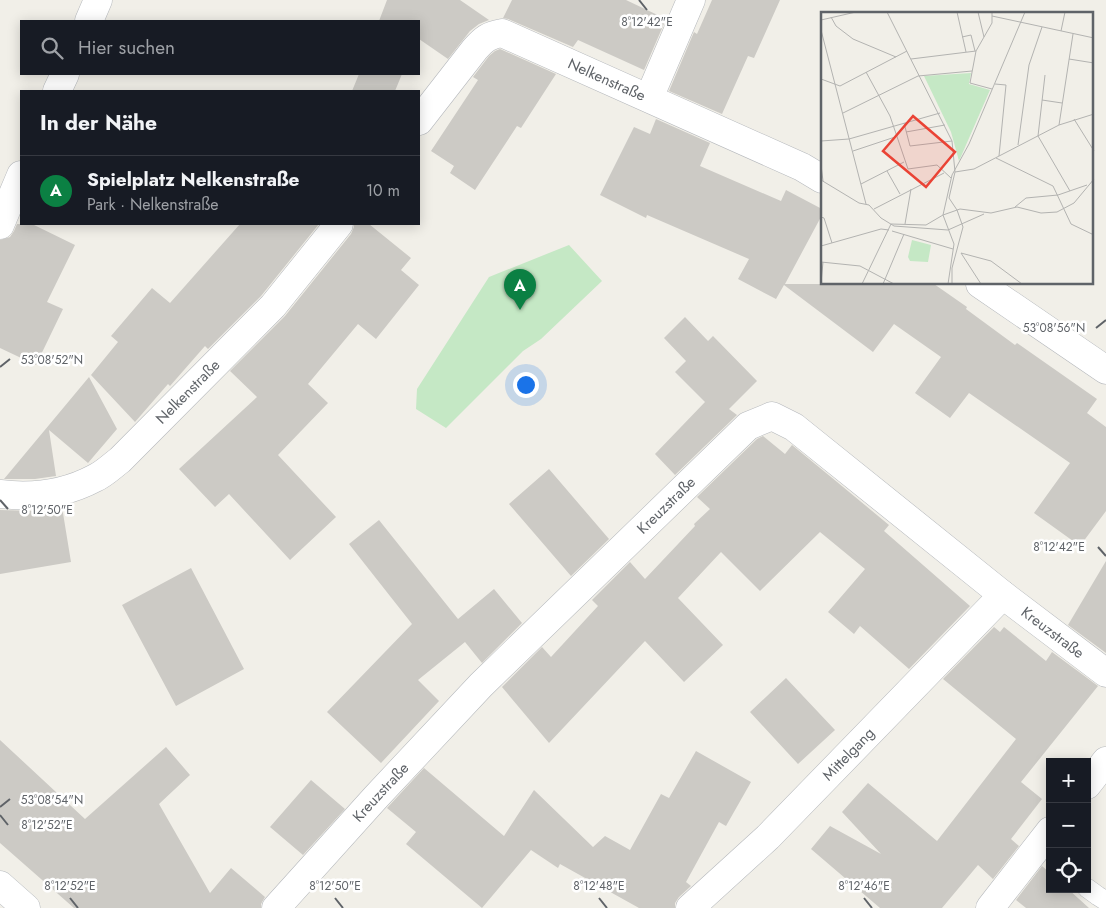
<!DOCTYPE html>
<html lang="de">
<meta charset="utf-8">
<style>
:root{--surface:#171b24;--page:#20242c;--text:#f1f3f6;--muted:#9ea1a6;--line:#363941;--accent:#0b8043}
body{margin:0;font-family:Jost,sans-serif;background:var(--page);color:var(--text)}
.controls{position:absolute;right:15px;bottom:15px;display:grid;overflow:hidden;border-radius:0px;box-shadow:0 2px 12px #0003}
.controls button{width:45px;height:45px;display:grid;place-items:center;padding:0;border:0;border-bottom:1px solid var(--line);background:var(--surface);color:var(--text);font:25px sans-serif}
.you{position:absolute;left:525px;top:384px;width:18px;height:18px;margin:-12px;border:4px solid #fff;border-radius:50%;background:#1a73e8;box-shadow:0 0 0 8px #1a73e833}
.badge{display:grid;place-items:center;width:32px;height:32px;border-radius:50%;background:var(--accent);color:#fff;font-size:16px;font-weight:700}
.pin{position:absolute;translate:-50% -41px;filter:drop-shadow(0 1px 2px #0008)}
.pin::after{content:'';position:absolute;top:26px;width:18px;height:15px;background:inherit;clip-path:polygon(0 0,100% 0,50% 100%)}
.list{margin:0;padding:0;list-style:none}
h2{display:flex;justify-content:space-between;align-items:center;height:65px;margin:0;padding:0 20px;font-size:21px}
h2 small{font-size:16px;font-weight:400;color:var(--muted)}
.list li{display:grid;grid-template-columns:32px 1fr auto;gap:15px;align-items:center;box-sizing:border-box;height:70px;padding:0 20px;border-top:1px solid var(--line)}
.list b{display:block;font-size:19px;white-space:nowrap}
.list p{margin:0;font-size:16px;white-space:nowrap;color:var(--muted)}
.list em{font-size:16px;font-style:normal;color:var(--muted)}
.icon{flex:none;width:28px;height:28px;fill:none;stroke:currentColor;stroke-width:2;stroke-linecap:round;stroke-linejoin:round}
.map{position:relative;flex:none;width:1106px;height:908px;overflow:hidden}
.search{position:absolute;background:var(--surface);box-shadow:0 2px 12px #0003;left:20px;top:20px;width:400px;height:55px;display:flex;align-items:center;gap:12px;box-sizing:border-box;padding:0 18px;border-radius:0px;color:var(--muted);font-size:19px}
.panel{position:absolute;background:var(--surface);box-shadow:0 2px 12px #0003;left:20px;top:90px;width:400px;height:135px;border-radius:0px}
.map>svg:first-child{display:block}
</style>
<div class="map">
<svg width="1106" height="908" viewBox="0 0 1106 908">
<rect width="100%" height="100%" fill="#f1efe8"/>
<path fill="#c5e8c5" d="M569 245 602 281 541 339 523 351 446 428 416 409 417 389 489 277Z"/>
<path fill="#cccac5" d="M387 0H460L489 20 479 24 470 31 448 59 419 39V21H379Z
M512 0H626L666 19 644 70 578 40 573 47 508 19 503 18Z
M712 0H780L754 58 748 56 722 114 669 91 694 32 697 34Z
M500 49 556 74 521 128 517 126 475 190 450 173 454 166 431 151 478 80 473 77 489 56 495 51Z
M359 74H402L395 91H352Z
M656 119 710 143 700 166 781 201 786 190 822 209V215L785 284H934L967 307 966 309 1015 345 1017 343 1097 399 1087 413 1106 427V511L1080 546 1034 513 1070 463 969 393 950 418 915 393 941 357 894 324 873 352 784 285 776 299 738 279 749 259 647 215 646 218 600 195 634 127 650 134Z
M17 224H32L75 245 47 302 63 309 36 365 0 348V240L10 237 14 231Z
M240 224H319L261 296 208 349 205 346 170 386 168 384 135 422 91 375 118 342 111 336 152 288 170 303Z
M354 224H369L411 258 401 270 419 285 376 339 358 324 308 384 328 403 278 455 336 517 290 560 229 494 215 507 179 469 257 397 230 371 285 316 351 234 354 227Z
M685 317 708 341 713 336 757 381 729 409 737 415 675 475 655 454 705 402 675 372 686 361 664 338Z
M89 377 117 429 88 463 49 430 56 476 35 479H4Z
M763 436 785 454 792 445 831 477 889 525 884 531 970 606 909 669 860 626 854 634 828 612 865 569 820 532 760 591 721 552 678 598 723 645 684 682 645 641 549 743 502 687 542 647 551 657 598 606 592 600 630 562 645 579 695 526 694 524 710 509 697 497 757 439Z
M549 469 609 539 571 576 509 504Z
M62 507 71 562 0 574V510L37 511Z
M379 520 458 619 494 589 522 623 482 663 465 642 418 680 439 701 381 763 327 712 412 624 349 544Z
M1106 561V653L1068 625Z
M191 568 244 669 176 706 122 605Z
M994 627 1000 632 1004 627 1046 661 1052 652 1098 686 1021 782 1042 799 1011 839 1019 846 993 879 978 865 942 908H880L811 849 830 826 881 854 842 812 868 783 937 841 1016 739 943 679Z
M786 678 835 730 798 764 750 712Z
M0 740 85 819 166 747 190 775 159 804 210 893 231 868 265 897 261 904V908H74L0 843Z
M696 751 751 782 726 826 719 822 686 882 691 886 679 897 675 903V908H639L560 864 558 868 531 850 482 908 406 844 416 832 387 808 424 768 504 836 534 790 593 847 605 836 630 850 661 794 669 798Z
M311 780 345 809 303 855 270 827Z
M1042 866 1050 873V889H1068L1089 908H1026L1016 900Z"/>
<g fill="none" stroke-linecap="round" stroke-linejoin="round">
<defs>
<path id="lane" d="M1087 888 1098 896 1106 901"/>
<g id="street">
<path d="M89 21 98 0"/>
<path d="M57 91 65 74"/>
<path d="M649 98 691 0"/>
<path id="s1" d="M419 121 475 49C484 39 489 35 502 33L802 167 822 179"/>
<path d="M0 225 21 175"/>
<path d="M980 284 1106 370"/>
<path id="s2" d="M0 494C33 498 65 494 95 478 104 474 112 466 120 460L273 306 339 224"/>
<path d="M1087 785 1106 761"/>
<path id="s3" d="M276 908 376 797 481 685 748 426 772 416 794 427 1003 595 1106 673"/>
<path id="s4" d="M690 908 768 837 1003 595"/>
<path d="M990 908 1050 831"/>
</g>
<path id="secondary" d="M0 885 26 908"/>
</defs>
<use href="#lane" stroke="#b5b8bc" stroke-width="20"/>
<use href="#street" stroke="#b5b8bc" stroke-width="29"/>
<use href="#secondary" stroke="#b6babf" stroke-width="29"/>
<use href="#lane" stroke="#fff" stroke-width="19"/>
<use href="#street" stroke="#fff" stroke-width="28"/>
<use href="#secondary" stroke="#fff" stroke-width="28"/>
</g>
<path fill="none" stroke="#5f6368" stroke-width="2" d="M639 0 647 10M1096 328 1106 320M0 367 10 359M0 500 8 509M1098 547 1106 556M0 807 10 799M0 815 8 825M70 898 78 908M335 898 343 908M599 898 607 908M864 898 872 908"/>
<g text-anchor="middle" stroke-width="5" stroke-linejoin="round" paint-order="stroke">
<g font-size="15" fill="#5f6368" stroke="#fff">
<text dy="5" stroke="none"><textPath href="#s1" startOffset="238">Nelkenstraße</textPath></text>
<text dy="5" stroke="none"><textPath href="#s2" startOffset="225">Nelkenstraße</textPath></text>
<text dy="5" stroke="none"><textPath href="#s3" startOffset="561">Kreuzstraße</textPath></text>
<text dy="5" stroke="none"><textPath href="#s3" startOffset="1056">Kreuzstraße</textPath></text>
<text dy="5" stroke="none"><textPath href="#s4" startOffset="221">Mittelgang</textPath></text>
<text dy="5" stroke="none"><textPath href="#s3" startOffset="156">Kreuzstraße</textPath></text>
</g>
</g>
<g transform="translate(821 12)">
<rect width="272" height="272" fill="#f1efe8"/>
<path d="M150 61 148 72 169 78 138 149 130 120 103 64ZM91 228 110 233 107 250 89 249 87 245Z" fill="#c5e8c5"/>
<path fill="none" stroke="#b3b3b1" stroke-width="1" d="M66 0 131 129 134 160 128 186 136 198M136 0 145 40M157 0 163 25M171 0V11L155 39 149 71 171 77M171 4 273 26M10 5 15 14 32 27 75 45M0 8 35 0M0 18 45 192M240 19 244 0M141 25 150 23 154 39M90 47 155 39M248 47 273 51M45 60 69 104 87 157 116 153 130 166M224 63 217 124 249 179M0 67 19 74 86 39M174 72 185 73 178 144M221 88 241 91M22 101 97 64 151 59M253 107 273 139M83 111 89 134 131 129M238 113 252 22M85 120 124 113M0 129 28 127 119 101M197 133 208 53 221 15M32 139 74 125M175 146 232 174 250 212 273 223M0 153 2 169M66 159 79 182M134 160 153 157 238 113 273 102M0 168 38 191 48 193 60 206 73 214M40 172 83 150M194 195 205 186 237 183 266 173M53 197 123 161M0 205 3 206 11 231M70 212 105 213 122 203 131 163 148 132 204 0M84 212 90 177M73 214 127 218M127 218 163 202M71 219 132 237M0 234 60 217 68 218M0 250 39 254 73 272M0 271 2 250M41 272 70 212M62 272 83 222M127 272 133 232 122 203 139 197 170 201 196 195 220 201 236 200 253 191 273 167M131 272V256L142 215 136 198M160 272 140 241 170 249 201 272"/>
<path fill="#ea4335" fill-opacity="0.15" stroke="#ea4335" stroke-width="2.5" d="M92 104 134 140 105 175 62 139Z"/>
<rect width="272" height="272" fill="none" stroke="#5f6368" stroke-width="2.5"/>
</g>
<g font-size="12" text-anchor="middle" fill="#5f6368" stroke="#fff" stroke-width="5" stroke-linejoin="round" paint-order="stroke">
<text x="647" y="26">8°12'42"E</text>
<text x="1054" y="332">53°08'56"N</text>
<text x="52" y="364">53°08'52"N</text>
<text x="47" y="514">8°12'50"E</text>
<text x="1059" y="551">8°12'42"E</text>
<text x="52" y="804">53°08'54"N</text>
<text x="47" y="829">8°12'52"E</text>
<text x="70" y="890">8°12'52"E</text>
<text x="335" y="890">8°12'50"E</text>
<text x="599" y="890">8°12'48"E</text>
<text x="864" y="890">8°12'46"E</text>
</g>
</svg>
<div class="controls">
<button>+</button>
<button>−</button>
<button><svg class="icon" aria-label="locate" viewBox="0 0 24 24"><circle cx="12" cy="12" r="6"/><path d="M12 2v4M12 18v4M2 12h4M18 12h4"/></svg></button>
</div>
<div class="you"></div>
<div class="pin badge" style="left:520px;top:310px">A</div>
<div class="search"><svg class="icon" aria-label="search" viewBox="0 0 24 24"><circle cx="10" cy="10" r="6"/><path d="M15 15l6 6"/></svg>Hier suchen</div>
<section class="panel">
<h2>In der Nähe<small></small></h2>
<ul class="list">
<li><span class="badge">A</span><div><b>Spielplatz Nelkenstraße</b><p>Park · Nelkenstraße</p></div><em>10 m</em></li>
</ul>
</section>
</div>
